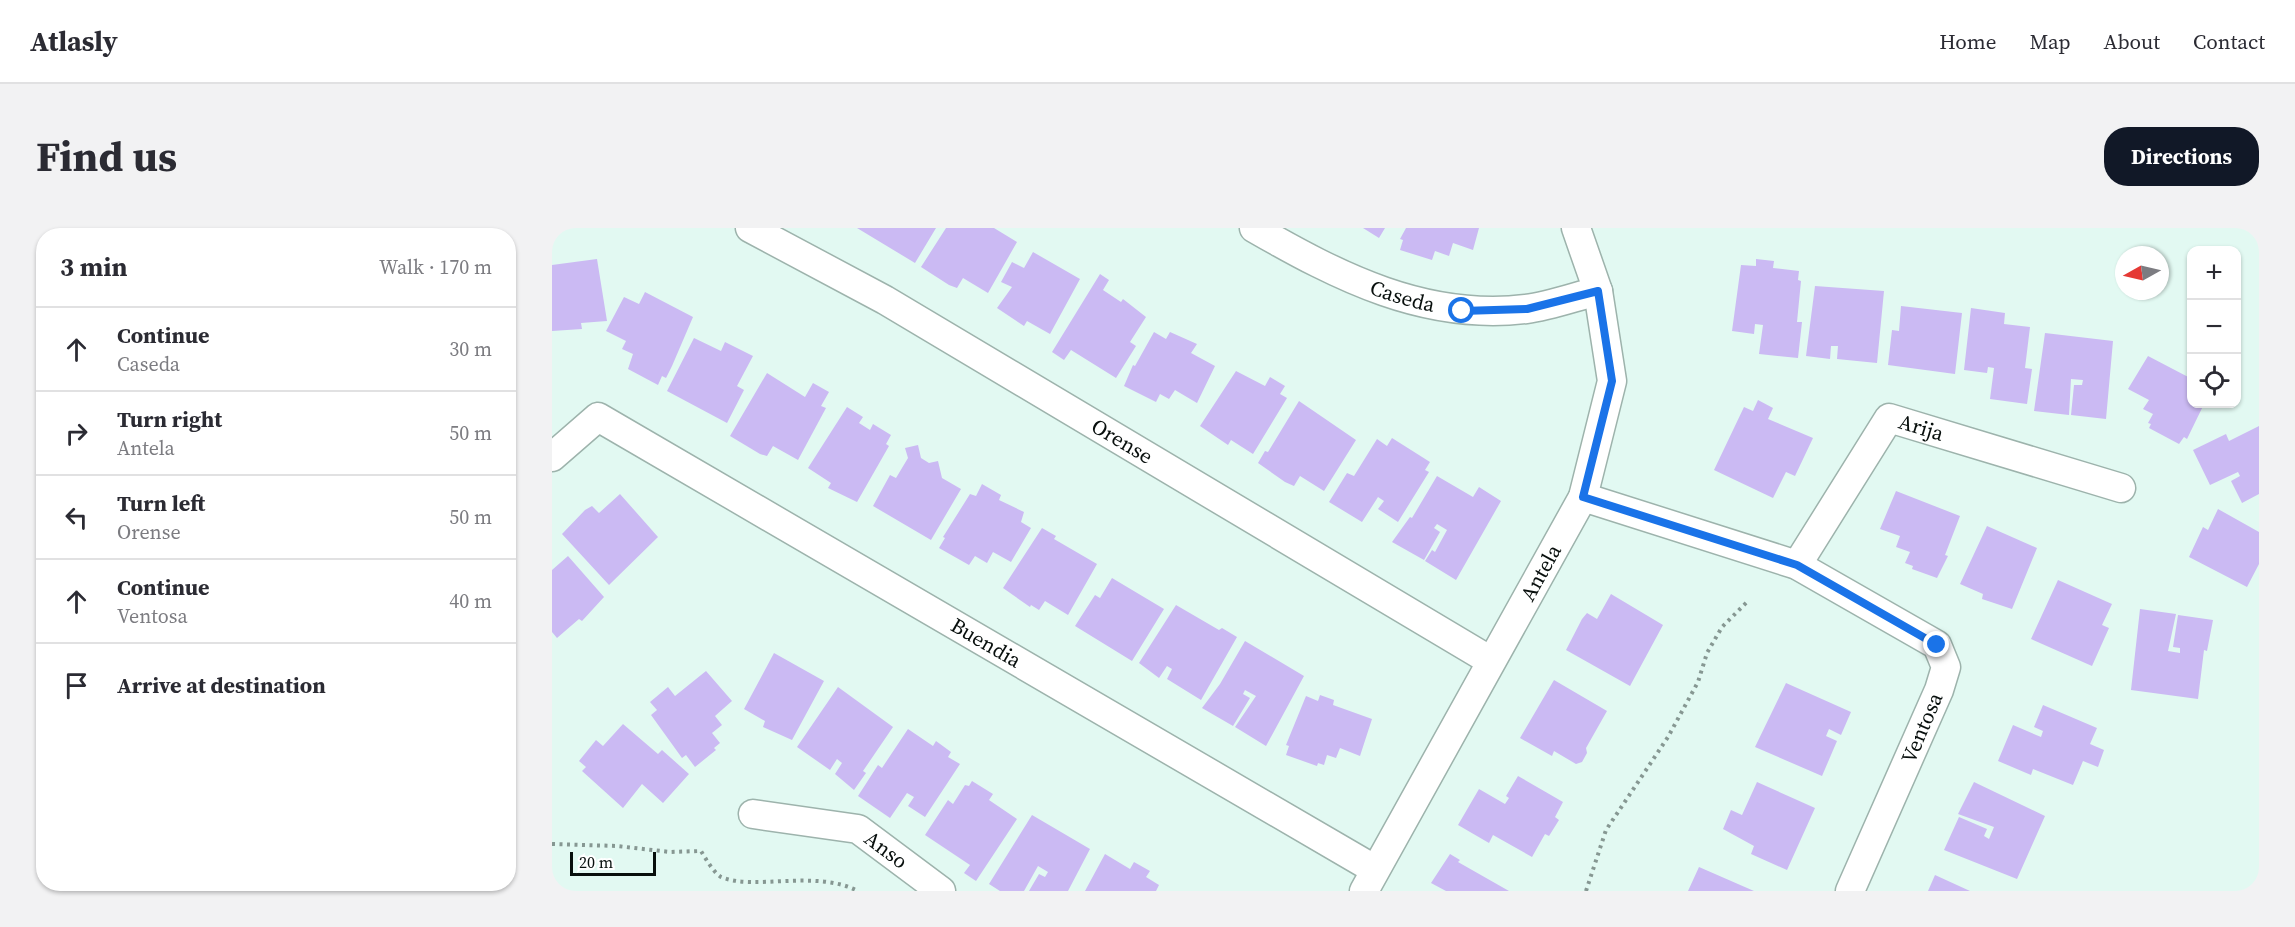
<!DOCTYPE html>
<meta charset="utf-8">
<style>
:root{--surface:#fff;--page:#f2f2f3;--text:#2b2b33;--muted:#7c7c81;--line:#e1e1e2;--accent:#111827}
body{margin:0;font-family:"Source Serif 4",serif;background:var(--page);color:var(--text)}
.controls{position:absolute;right:18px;top:18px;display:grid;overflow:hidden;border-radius:12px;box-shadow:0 2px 4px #0004}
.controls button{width:54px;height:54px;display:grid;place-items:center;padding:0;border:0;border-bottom:2px solid var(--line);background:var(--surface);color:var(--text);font:30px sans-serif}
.compass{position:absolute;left:1563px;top:18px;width:54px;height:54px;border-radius:50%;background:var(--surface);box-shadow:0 2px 4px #0004;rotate:262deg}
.scale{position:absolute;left:18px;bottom:15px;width:86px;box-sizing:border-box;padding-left:6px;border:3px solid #080f0d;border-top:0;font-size:16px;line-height:21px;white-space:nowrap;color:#080f0d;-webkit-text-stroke:4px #fff;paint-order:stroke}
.stop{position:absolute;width:18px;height:18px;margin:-14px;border:4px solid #1a73e8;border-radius:50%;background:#fff}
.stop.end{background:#1a73e8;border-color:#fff;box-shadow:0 2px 6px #0008}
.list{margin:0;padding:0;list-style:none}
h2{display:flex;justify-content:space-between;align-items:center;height:78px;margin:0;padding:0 24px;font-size:26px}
h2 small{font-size:20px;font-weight:400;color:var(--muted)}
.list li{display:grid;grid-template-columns:39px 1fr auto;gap:18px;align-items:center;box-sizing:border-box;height:84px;padding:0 24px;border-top:2px solid var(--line)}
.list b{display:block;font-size:22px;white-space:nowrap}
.list p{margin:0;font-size:20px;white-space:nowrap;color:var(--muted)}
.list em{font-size:20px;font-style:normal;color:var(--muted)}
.icon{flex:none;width:33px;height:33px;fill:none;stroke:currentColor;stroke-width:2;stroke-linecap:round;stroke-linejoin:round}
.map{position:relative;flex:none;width:1707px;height:663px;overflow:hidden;border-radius:24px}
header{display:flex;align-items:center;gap:36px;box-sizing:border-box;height:84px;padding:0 30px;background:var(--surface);border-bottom:2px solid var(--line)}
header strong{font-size:28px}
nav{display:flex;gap:33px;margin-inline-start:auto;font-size:21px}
.intro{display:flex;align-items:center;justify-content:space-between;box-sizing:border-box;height:144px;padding:0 36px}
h1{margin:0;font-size:42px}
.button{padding:15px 27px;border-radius:24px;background:var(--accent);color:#fff;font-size:21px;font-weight:700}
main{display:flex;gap:36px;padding:0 36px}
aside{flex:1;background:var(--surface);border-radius:24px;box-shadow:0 2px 4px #0004}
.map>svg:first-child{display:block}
</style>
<header>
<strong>Atlasly</strong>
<nav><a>Home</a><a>Map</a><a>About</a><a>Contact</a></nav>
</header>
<div class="intro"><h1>Find us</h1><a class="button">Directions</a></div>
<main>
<aside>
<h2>3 min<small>Walk · 170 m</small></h2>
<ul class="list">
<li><svg class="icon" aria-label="ahead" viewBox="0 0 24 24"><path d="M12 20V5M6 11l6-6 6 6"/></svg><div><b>Continue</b><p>Caseda</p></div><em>30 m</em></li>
<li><svg class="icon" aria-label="right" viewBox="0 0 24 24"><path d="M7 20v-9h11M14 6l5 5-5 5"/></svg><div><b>Turn right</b><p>Antela</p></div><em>50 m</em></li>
<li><svg class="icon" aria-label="left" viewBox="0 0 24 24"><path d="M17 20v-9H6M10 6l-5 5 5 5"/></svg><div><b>Turn left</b><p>Orense</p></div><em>50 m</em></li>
<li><svg class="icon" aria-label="ahead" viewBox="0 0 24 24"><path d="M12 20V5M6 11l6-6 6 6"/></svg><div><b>Continue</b><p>Ventosa</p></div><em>40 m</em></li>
<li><svg class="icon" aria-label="arrive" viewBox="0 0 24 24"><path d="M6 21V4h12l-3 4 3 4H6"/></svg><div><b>Arrive at destination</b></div></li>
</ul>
</aside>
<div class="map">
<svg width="1707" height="663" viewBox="0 0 1707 663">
<rect width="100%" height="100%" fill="#e2f9f2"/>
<path fill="#cbbaf3" d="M305 0H384L363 35Z
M394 0H442L465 14 436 65 411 50 405 60 397 57 369 39Z
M811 0H833L827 10Z
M854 0H927L921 22 901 15 897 28 883 23 880 32 848 22 851 12 848 11Z
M481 24 528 51 498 106 475 93 472 98 445 80 460 59 449 54 460 34 472 40Z
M45 31 55 93 29 95 30 101 0 103V37Z
M1204 31 1222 33 1221 40 1247 43 1246 52 1249 53 1245 94H1250L1246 130 1207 126 1211 97 1203 96 1202 106 1180 103 1189 37 1204 38Z
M548 46 557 52 551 62 569 74 571 71 594 89 578 114 584 118 564 150 519 122 512 132 500 124Z
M1263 58 1332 63 1325 135 1285 131 1286 118H1279L1278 131 1254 128Z
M93 64 141 89 120 138 114 150 110 148 106 157 76 141 81 126 70 121 74 113 54 103 72 69 87 76Z
M1349 78 1410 85 1403 146 1336 137 1340 102 1347 103Z
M1419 80 1453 85 1452 96 1478 99 1473 140 1480 141 1475 176 1438 171 1442 140 1436 139 1435 145 1412 142Z
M602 104 614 111 618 104 645 116 639 125 663 138 645 175 623 162 617 171 608 166 604 174 572 158 581 137 583 138Z
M1493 105 1561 113 1554 191 1519 187 1522 157H1530L1531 152 1519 151 1517 187 1482 183Z
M142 110 169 123 173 114 201 128 185 158 192 162 175 195 115 163Z
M1596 128 1640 151V176H1652L1635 211 1632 209 1627 216 1597 200 1599 196 1596 195 1601 186 1591 181 1597 172 1576 161Z
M684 143 713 158 718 149 733 158 728 166 735 170 701 226 679 212 676 217 648 198Z
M215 145 253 169 261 155 277 164 269 178 274 180 246 232 221 218 215 228 208 226 178 208Z
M1206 172 1221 180 1216 191 1261 210 1243 248 1234 244 1221 270 1162 242 1192 179 1201 183Z
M747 173 804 212 772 263 748 248 742 258 733 254 706 235 713 223 716 224Z
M295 179 311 189 307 195 318 202 321 196 339 207 334 216 337 218 305 274 276 260 279 255 256 240Z
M1707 198V266L1690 275 1679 253 1688 248 1686 244 1658 257 1641 222 1674 206 1677 213Z
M840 210 878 234 873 242 877 244 846 294 826 281 832 273 826 269 810 294 777 274 795 245 802 248 825 211 835 218Z
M366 217 369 230 377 235 386 233 390 250 409 261 379 312 321 278 338 247 344 250 356 230 353 220Z
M885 248 921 269 927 259 949 273 904 352 873 333 880 322 883 324 895 302 885 296 882 300 888 304 872 332 840 314 858 289 860 290Z
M430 256 449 267 447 272 472 284 469 294 479 300 459 334 441 324 435 335 423 328 417 337 387 320 393 310 391 309 418 266 424 268Z
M1344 263 1408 288 1393 327 1396 328 1385 350 1360 341 1361 338 1353 335 1358 324 1344 319 1348 308 1328 301Z
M68 266 106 309 57 357 10 306 33 282 40 278 47 285Z
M1666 281 1707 304V336L1695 359 1637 329 1651 299 1656 302Z
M1435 298 1485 320 1460 381 1430 371 1431 366 1408 356Z
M490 300 504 308 502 311 545 336 516 387 493 373 487 382 479 377 478 379 451 360Z
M16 328 52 369 30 393 27 391 5 410 0 404V342Z
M560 350 612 381 580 433 523 398 543 367 548 370Z
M1506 352 1560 376 1550 397 1557 400 1540 438 1479 411Z
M1059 366 1111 397 1078 458 1014 422 1030 391 1035 385 1045 391Z
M624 377 667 402 670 400 685 409 649 472 615 451 620 441 615 438 607 450 587 435Z
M1588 381 1624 386 1616 423 1628 425V420L1621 419 1626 387 1661 392 1655 423 1652 422 1646 471 1579 462Z
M693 413 752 448 714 518 683 499 704 468 693 462 691 466 698 470 681 498 650 480 668 456Z
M222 425 272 453 240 512 211 499 213 493 192 481Z
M154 443 180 473 163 488 170 497 160 505 168 515 162 520 164 522 143 539 134 527 130 530 99 487 105 482 98 474 116 459 123 468Z
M1002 452 1055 483 1034 520 1035 525 1030 534 1024 536 1002 523 1000 528 968 510Z
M1234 455 1299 484 1289 507 1277 501 1274 508 1285 513 1270 548 1203 519Z
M286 459 341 499 311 543 314 545 302 562 283 546 290 535 285 531 278 542 245 519Z
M768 467 782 472 781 477 820 491 808 528 788 520 784 530 775 527 772 537 766 535 765 538 734 527 737 518 734 517 754 468 766 473Z
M1491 477 1545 500 1538 516 1552 522 1546 539 1531 533 1521 557 1481 541 1479 547 1446 533 1461 497 1489 509 1491 503 1482 499Z
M71 496 106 526 110 522 137 546 111 575 90 556 71 580 30 543 34 539 27 533 44 512 51 518Z
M356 501 381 518 384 513 399 524 396 529 408 536 373 589 356 578 362 569 355 565 338 590 306 568 326 537 330 540Z
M966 548 1011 574 1003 589 1007 592 997 608 993 606 980 629 941 607 937 615 906 597 927 561 953 576 957 570 954 568Z
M420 553 441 566 437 572 465 591 424 653 412 645 418 637 373 607 396 572 401 576 413 557 417 558Z
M1205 554 1263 580 1235 642 1199 626 1202 618 1171 601 1179 582 1190 587Z
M1422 554 1493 588 1465 651 1392 622 1407 589 1435 601 1432 608 1437 611 1442 599 1406 586Z
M480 587 538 621 516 663H477L487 646 493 649 496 644 486 638 472 663H448L437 656Z
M553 626 578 641 582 634 598 643 594 649 607 657 604 663H533Z
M898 626 908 632 906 634 957 663H894L879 655Z
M1147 639 1202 663H1136Z
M1383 647 1418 663H1376Z"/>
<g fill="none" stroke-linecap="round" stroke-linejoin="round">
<defs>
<g id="minor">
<path id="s1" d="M198 0 333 72 939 433"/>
<path id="s2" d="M702 0C787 49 873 93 974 81 998 78 1022 69 1046 63"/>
<path id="s3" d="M0 229 46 189 822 641"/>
<path d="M1031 269 1245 337 1385 417 1394 439 1387 462 1298 663"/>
<path id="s4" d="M1245 337 1337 190 1569 260"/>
<path id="s5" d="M201 586 306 601 389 663"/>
<path id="s6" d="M812 663 1031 269 1060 153 1046 63 1024 0"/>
</g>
</defs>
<use href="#minor" stroke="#9db3ac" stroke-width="31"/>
<path stroke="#869792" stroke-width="4" stroke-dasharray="3 4.5" stroke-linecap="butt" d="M0 616 65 618 118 624 149 623C154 631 161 644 169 649 203 663 263 641 306 663
M1034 663 1054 602 1116 509 1146 454 1155 425 1170 399 1195 374"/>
<use href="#minor" stroke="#fff" stroke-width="28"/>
</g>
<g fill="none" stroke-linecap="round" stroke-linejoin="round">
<path stroke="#1a73e8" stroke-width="8" d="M910 83 975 81 1046 63 1060 153 1031 269 1245 337 1385 417"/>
</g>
<g text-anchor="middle" stroke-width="4.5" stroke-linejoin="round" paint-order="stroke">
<g font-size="21" fill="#080f0d" stroke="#fff">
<text dy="7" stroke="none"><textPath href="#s2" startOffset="164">Caseda</textPath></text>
<text dy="7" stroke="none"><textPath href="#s4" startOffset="207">Arija</textPath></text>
<text dy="7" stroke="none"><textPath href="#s1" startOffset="429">Orense</textPath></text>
<text dy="7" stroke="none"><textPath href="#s6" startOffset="364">Antela</textPath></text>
<text dy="7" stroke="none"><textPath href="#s3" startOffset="510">Buendia</textPath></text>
<text transform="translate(1370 500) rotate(-67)" y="7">Ventosa</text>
<text dy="7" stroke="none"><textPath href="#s5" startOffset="141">Anso</textPath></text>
</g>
</g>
</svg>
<div class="controls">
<button>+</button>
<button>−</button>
<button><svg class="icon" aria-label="locate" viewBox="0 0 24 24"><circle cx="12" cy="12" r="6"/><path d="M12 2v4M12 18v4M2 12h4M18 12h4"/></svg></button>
</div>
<svg class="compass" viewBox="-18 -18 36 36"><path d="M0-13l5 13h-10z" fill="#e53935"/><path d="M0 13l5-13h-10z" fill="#7c7c81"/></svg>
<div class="scale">20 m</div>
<div class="stop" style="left:910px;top:83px"></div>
<div class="stop end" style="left:1385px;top:417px"></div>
</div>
</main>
